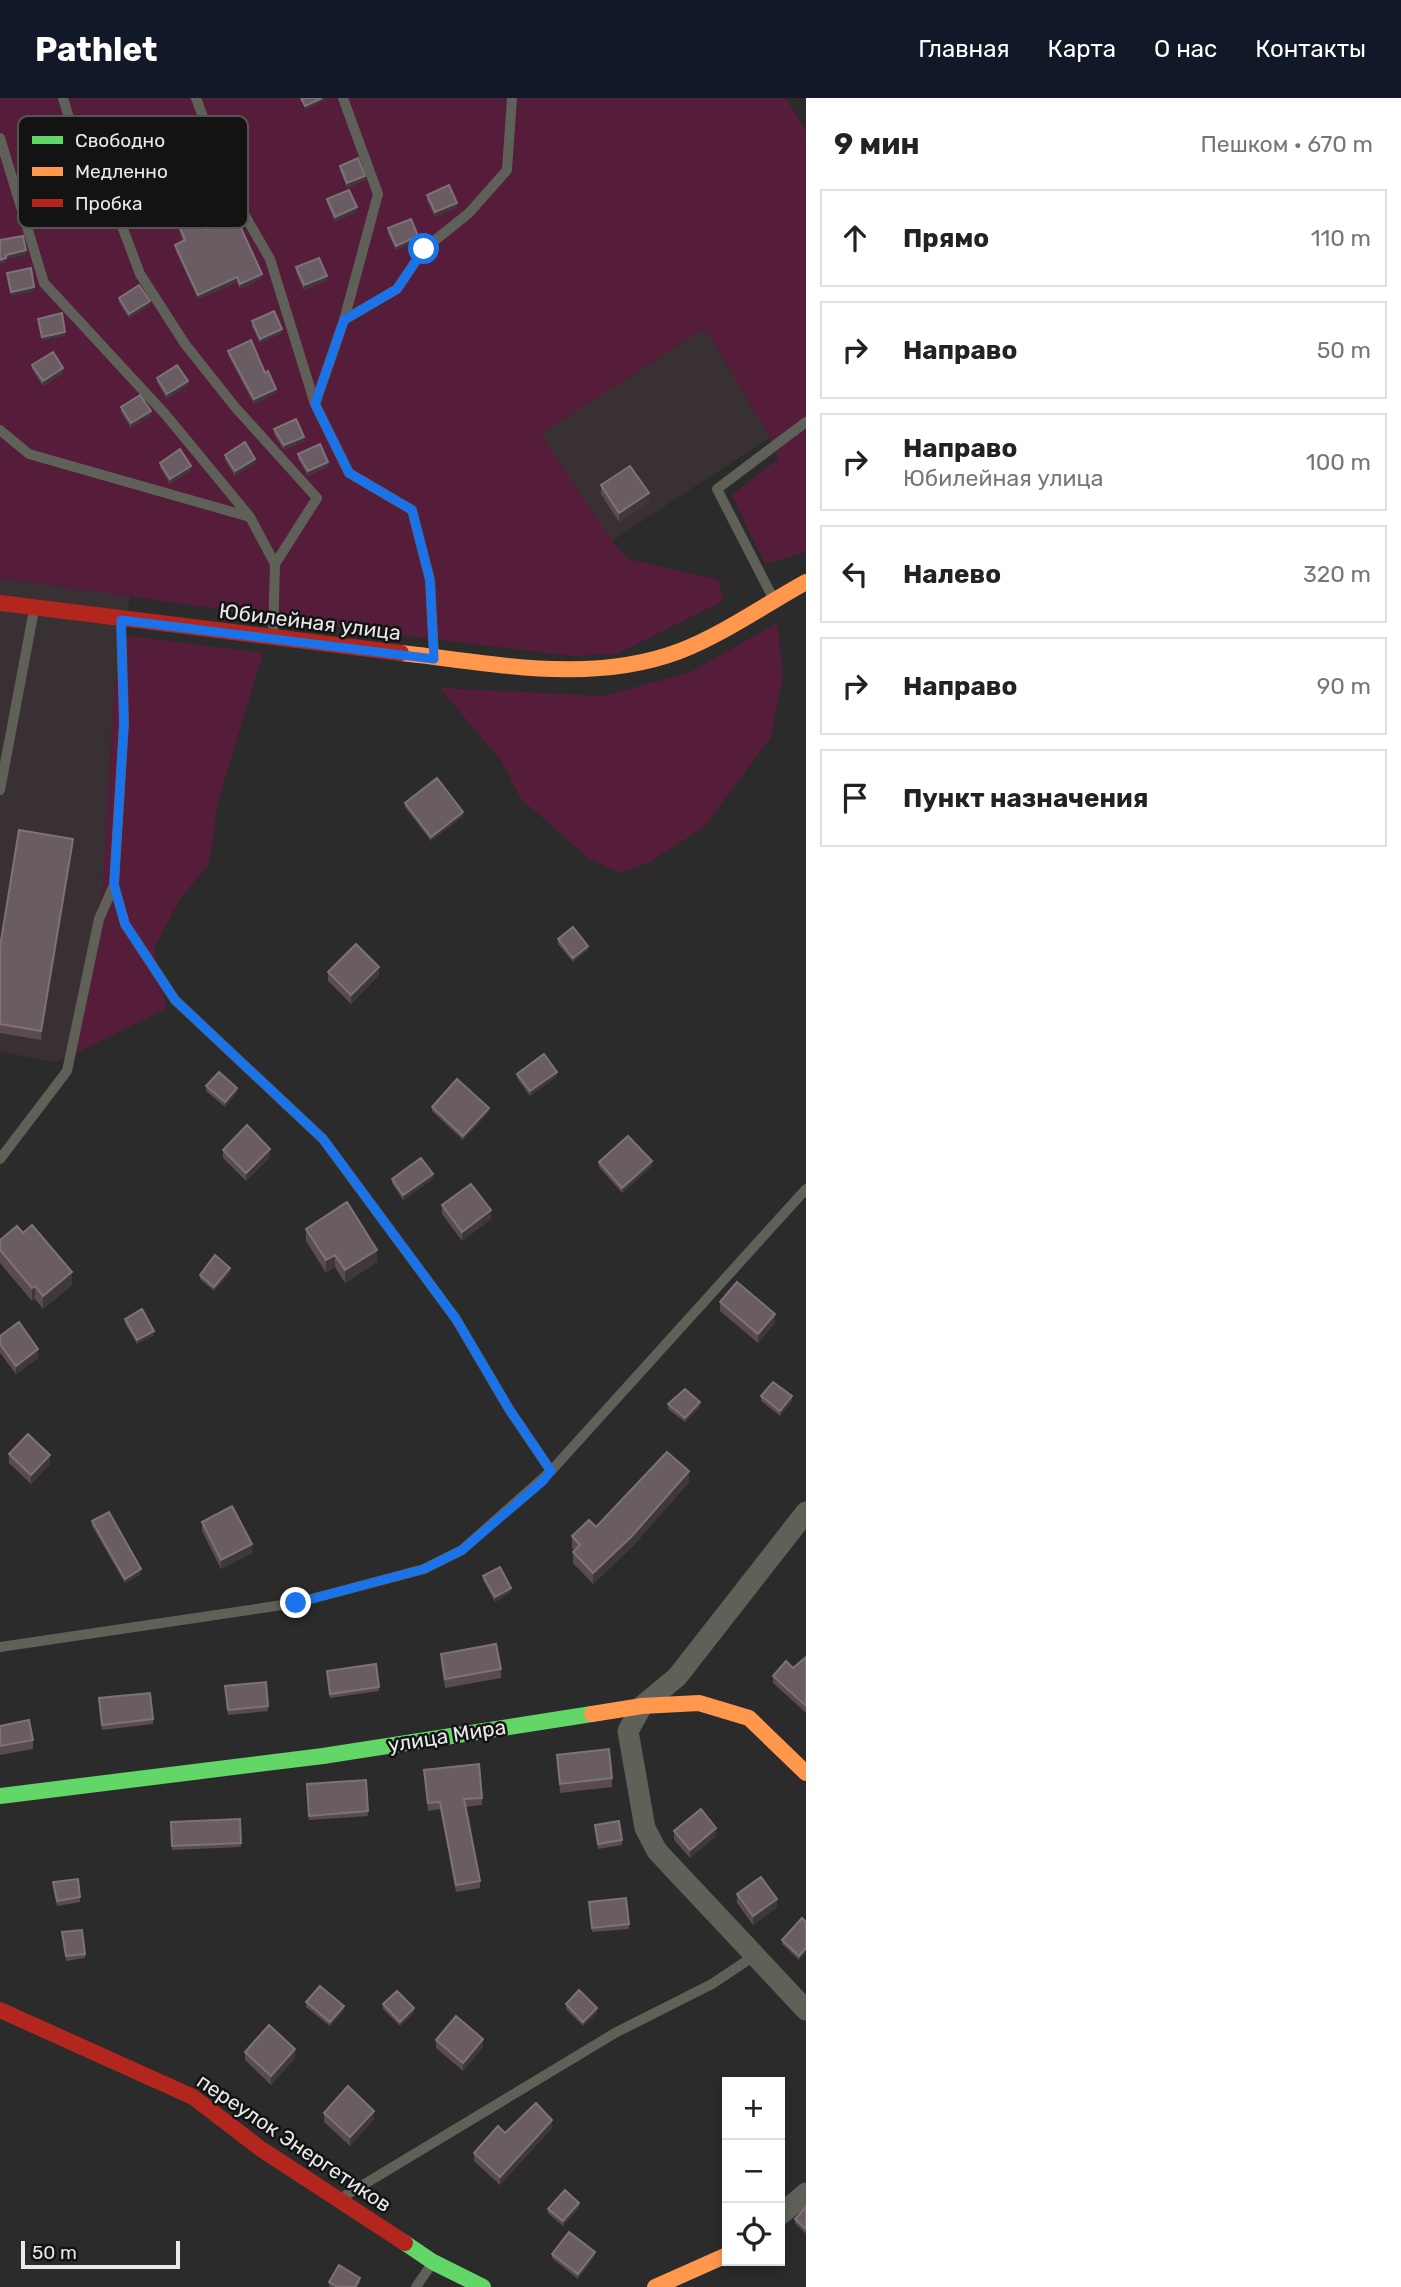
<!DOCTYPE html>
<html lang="ru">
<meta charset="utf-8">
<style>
:root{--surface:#fff;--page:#f6f6f6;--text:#222;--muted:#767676;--line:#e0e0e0;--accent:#111827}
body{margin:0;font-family:Rubik,sans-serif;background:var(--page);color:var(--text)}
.controls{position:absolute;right:21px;bottom:21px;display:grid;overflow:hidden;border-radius:0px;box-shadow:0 4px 10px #0003}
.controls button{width:63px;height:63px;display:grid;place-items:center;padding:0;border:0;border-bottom:2px solid var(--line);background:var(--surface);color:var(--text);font:35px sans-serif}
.scale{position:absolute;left:21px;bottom:18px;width:159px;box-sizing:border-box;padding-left:7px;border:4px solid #eae8e9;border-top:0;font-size:19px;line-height:24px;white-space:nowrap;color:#eae8e9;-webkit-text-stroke:5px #141313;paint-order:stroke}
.stop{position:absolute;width:21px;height:21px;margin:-16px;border:5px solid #1a73e8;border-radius:50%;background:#fff}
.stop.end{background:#1a73e8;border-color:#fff;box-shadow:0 2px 7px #0008}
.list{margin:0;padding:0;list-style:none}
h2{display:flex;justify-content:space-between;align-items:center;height:91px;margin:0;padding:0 28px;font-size:30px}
h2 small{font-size:23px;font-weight:400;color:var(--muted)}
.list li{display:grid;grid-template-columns:46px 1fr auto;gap:21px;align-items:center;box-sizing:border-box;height:98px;margin:0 14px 14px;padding:0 14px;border:2px solid var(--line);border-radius:0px}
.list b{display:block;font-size:26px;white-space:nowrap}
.list p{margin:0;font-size:23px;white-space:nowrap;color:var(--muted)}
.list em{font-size:23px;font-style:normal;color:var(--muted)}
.icon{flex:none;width:38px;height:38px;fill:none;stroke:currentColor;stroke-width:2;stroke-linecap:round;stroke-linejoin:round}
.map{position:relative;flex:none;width:806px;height:2189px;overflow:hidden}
header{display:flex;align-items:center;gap:42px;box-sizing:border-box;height:98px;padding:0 35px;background:var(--accent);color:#fff}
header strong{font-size:33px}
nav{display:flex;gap:38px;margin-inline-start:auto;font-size:24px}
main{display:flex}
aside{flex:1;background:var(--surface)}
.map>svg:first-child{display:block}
</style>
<header>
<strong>Pathlet</strong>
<nav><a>Главная</a><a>Карта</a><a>О нас</a><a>Контакты</a></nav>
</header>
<main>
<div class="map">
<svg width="806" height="2189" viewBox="0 0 806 2189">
<rect width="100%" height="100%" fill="#2b2b2b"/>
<path fill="#383033" d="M705 230 770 339 612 443 540 336Z
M0 480 130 498 114 592 103 789 64 961 57 964 0 954Z"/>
<path fill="#551d3a" d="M0 0H786L806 34V454L765 466 732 397 778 361 770 339 705 230 541 336 612 443 628 461 719 482 723 503 617 556 572 558 408 538 0 480Z
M777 525 783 577 771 639 704 729 650 764 620 775 588 760 521 701 502 664 440 590 602 598 689 575Z
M123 537 263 555 218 704 209 766 180 801 154 850 166 911 64 961 103 789 114 592Z"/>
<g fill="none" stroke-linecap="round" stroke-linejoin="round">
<path stroke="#5f6058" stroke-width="10" d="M63 0 70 23 105 83 140 176 185 246 235 309 317 400 275 466
M196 0 229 90 270 161 315 306 349 375 412 412 430 482 434 558
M343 0 378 96 344 222 397 191 424 151 469 115 507 72 512 0
M0 40 44 185 165 316 250 419
M315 306 344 222
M0 332 29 356 250 419 275 466 273 538
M773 500 717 391 806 324
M121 522 124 625 114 787 125 826 175 902 323 1041 456 1221 509 1311 551 1373 806 1091
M0 692 34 512
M0 1061 67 973 99 821 114 787
M0 1549 296 1505 424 1471 462 1452 551 1373
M343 2099 615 1935 712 1886 754 1858
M416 2189 431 2167"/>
<path stroke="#5f6058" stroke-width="21" d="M806 1414 677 1579 642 1608 628 1633 645 1730 657 1753 806 1912
M780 2117 806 2095"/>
<path stroke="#63d668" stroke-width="16" d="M0 1698 323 1658 592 1616
M405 2145 433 2164 483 2189"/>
<path stroke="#ff974d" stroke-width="16" d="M401 555C494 565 590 587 680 553 722 537 766 506 806 484
M592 1616 642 1608 699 1605 749 1620 806 1675
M655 2189 727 2157"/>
<path stroke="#b3261e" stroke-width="16" d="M0 505 401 555
M0 1912 193 1999 261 2051 405 2145"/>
</g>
<path fill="#594b51" d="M340 68 365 82 347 90 340 72Z
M157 71 187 83 186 84 207 131 262 180 240 191 237 184 198 201 175 151V147L183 143 157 76Z
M427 97 457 109 435 119 427 102Z
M327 101 357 114 335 123 327 105Z
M388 130 418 142 396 152 388 135Z
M296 169 327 182 304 192 296 174Z
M119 200 150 207 129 220 119 204Z
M252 223 282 235 260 245 252 228Z
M228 253 265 275 276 295 254 306 228 257Z
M32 267 63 275 43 288 32 271Z
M157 280 188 287 167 301 157 284Z
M121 309 151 317 131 330 121 314Z
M274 331 304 343 284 352 274 336Z
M298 356 328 368 308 378 298 361Z
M225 357 255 365 235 378 225 362Z
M160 365 191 372 170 386 160 369Z
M601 387 649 404 619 424 601 396Z
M405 705 463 718 431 743 405 709Z
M73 749 41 942 0 935V849Z
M558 841 588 852 573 864 558 846Z
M328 874 379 877 351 906 328 883Z
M517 976 557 978 530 998 517 980Z
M206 988 237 994 225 1009 206 993Z
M432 1009 489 1014 463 1042 432 1013Z
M223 1052 270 1059 246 1083 223 1060Z
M599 1064 652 1068 622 1095 599 1069Z
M392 1081H433L403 1102 392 1085Z
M442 1107 491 1121 462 1143 442 1116Z
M306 1131 377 1164 345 1185 335 1169 326 1175 306 1143Z
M23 1135 72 1187 43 1211 35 1201 32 1203 0 1165V1142Z
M230 1175 214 1193 200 1181V1177Z
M720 1204 775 1225 758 1245 720 1213Z
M125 1221 154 1237 137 1246 125 1225Z
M0 1238 38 1260 16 1276 0 1255Z
M761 1298 792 1303 780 1318 761 1303Z
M668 1306 700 1309 685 1324 668 1311Z
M9 1356 50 1366 31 1386 9 1365Z
M689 1384 632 1449 593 1486 573 1465V1454L574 1452 572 1450V1438L596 1429Z
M92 1423 141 1476 125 1485 92 1428Z
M202 1424 252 1455 221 1471 202 1433Z
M483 1478 511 1494 495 1504 483 1482Z
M441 1556 501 1571V1580L445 1590 441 1564Z
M806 1559V1615L773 1585V1578L793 1570Z
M327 1573 379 1589V1593L330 1600Z
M225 1593 268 1608V1613L228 1617Z
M99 1600 153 1621V1626L102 1632Z
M0 1628 33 1642V1651L0 1657Z
M557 1657 612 1680V1689L560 1695Z
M424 1672 482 1700V1707L465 1709 480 1783V1790L456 1794 440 1711 428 1713Z
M366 1682 368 1718 309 1722 307 1686Z
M240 1721 241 1749 172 1752 171 1724Z
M595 1727 622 1742V1747L598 1751Z
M674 1733 716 1738 690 1760 674 1742Z
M53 1784 80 1799V1804L57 1808Z
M737 1796 777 1809 753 1827 737 1805Z
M589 1808 629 1826V1831L592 1834Z
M806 1824 799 1862 782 1846V1842Z
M62 1834 85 1856V1860L66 1863Z
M306 1904 344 1912 330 1928 306 1909Z
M383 1906 414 1915 400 1928 383 1911Z
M566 1906 597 1915 583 1928 566 1911Z
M436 1942 483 1949 463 1973 436 1950Z
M245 1954 295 1960 271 1987 245 1962Z
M324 2015 374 2021 350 2048 324 2024Z
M552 2030 500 2087 474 2063V2055L505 2035Z
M806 2109V2136L795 2125V2121Z
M579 2110 563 2128 548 2115V2111Z
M552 2156 595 2158 578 2181 552 2160Z
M329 2184H360L357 2189H330L329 2188Z"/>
<path fill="#40373b" d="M322 0H326V2L305 12V8Z
M365 78V82L347 90V85Z
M457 105V109L435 119V114Z
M357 109V114L335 123V119Z
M418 138V142L396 152V148Z
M26 152V157L6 161V165L0 166V162L6 157Z
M262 176V180L240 191V186Z
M327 178V182L304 192V187Z
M237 179V184L198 201V197Z
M34 189V193L11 198V194Z
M150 203V207L129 220V216Z
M282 231V235L260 245V241Z
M65 234V238L42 243V239Z
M63 270V275L43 288V283Z
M188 283V287L167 301V296Z
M276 291V295L254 306V301Z
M151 313V317L131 330V325Z
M304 339V343L284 352V347Z
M255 361V365L235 378V373Z
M328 364V368L308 378V373Z
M191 368V372L170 386V381Z
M649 395V404L619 424V415Z
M463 714V718L431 743V739Z
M73 741V749L41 942V933Z
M588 848V852L573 864V860Z
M379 869V877L351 906V897Z
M557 974V978L530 998V993Z
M237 990V994L225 1009V1004Z
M489 1010V1014L463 1042V1038Z
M270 1051V1059L246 1083V1075Z
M652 1063V1068L622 1095V1090Z
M433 1076V1081L403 1102V1097Z
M491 1112V1121L462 1143V1134Z
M377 1152V1164L345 1185V1172Z
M335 1157V1169L326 1175V1162Z
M230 1170V1175L214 1193V1189Z
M72 1174V1187L43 1211V1198Z
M35 1188V1201L32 1203V1190Z
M775 1216V1225L758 1245V1236Z
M154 1233V1237L137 1246V1242Z
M38 1251V1260L16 1276V1268Z
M792 1298V1303L780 1318V1313Z
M700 1304V1309L685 1324V1320Z
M50 1357V1366L31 1386V1377Z
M689 1373V1384L632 1449 593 1486V1475Z
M252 1446V1455L221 1471V1462Z
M141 1471V1476L125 1485V1481Z
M511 1490V1494L495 1504V1499Z
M716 1730V1738L690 1760V1752Z
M777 1801V1809L753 1827V1818Z
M806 1850V1854L799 1862V1858Z
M344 1908V1912L330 1928V1924Z
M414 1910V1915L400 1928V1924Z
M597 1910V1915L583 1928V1924Z
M483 1941V1949L463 1973V1965Z
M295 1951V1960L271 1987V1978Z
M374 2013V2021L350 2048V2039Z
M552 2022V2030L500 2087V2079Z
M579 2105V2110L563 2128V2123Z
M595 2154V2158L578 2181V2176Z"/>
<path fill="#695c62" stroke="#7d7277" stroke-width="2" d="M301 0H322L305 8Z
M358 60 365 78 347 85 340 68Z
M179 61 187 79 184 80 207 131 236 119 262 176 240 186 237 179 198 197 175 147 185 142 157 71Z
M449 87 457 105 435 114 427 97Z
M349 92 357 109 335 119 327 101Z
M411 121 418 138 396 148 388 130Z
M23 138 26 152 6 157V160L0 162V142Z
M319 160 327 178 304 187 296 169Z
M31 170 34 189 11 194 7 175Z
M139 187 150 203 129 216 119 200Z
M274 213 282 231 260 241 252 223Z
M62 215 65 234 42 239 38 221Z
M251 242 265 275 268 273 276 291 254 301 228 253Z
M53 254 63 270 43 283 32 267Z
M177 267 188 283 167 296 157 280Z
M140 297 151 313 131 325 121 309Z
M296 321 304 339 284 347 274 331Z
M245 344 255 361 235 373 225 357Z
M320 346 328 364 308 373 298 356Z
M180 351 191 368 170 381 160 365Z
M630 368 649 395 619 415 601 387Z
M437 680 463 714 431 739 405 705Z
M19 732 73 741 41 933 0 926V849Z
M573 829 588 848 573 860 558 841Z
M356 846 379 869 351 897 328 874Z
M544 956 557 974 530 993 517 976Z
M219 974 237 990 225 1004 206 988Z
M457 981 489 1010 463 1038 432 1009Z
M247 1027 270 1051 246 1075 223 1052Z
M628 1038 652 1063 622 1090 599 1064Z
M421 1060 433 1076 403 1097 392 1081Z
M471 1086 491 1112 462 1134 442 1107Z
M347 1104 377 1152 345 1172 335 1157 326 1162 306 1131Z
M32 1127 72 1174 43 1198 35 1188 32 1190 0 1152V1142L17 1128 23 1135Z
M215 1157 230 1170 214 1189 200 1177Z
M737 1184 775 1216 758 1236 720 1204Z
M142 1211 154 1233 137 1242 125 1221Z
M19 1224 38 1251 16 1268 0 1246V1238Z
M773 1284 792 1298 780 1313 761 1298Z
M685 1291 700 1304 685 1320 668 1306Z
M28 1336 50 1357 31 1377 9 1356Z
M667 1354 689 1373 632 1438 593 1475 573 1454 580 1447 572 1438 589 1422 596 1429Z
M232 1408 252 1446 221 1462 202 1424Z
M109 1414 141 1471 125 1481 92 1423Z
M500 1469 511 1490 495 1499 483 1478Z
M496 1546 501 1571 445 1581 441 1556Z
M806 1559V1608L773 1578 786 1563 793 1570Z
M376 1566 379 1589 330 1596 327 1573Z
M266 1584 268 1608 228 1612 225 1588Z
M150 1595 153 1621 102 1627 99 1600Z
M29 1622 33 1642 0 1648V1628Z
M609 1651 612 1680 560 1686 557 1657Z
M479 1666 482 1700 464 1701 480 1783 456 1787 440 1704 428 1705 424 1672Z
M366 1682 368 1713 309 1718 307 1686Z
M701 1711 716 1730 690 1752 674 1733Z
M240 1721 241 1745 172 1748 171 1724Z
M619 1723 622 1742 598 1746 595 1727Z
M761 1779 777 1801 753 1818 737 1796Z
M78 1781 80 1799 57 1803 53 1784Z
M626 1800 629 1826 592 1830 589 1804Z
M802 1820 806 1824V1850L799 1858 782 1842Z
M82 1832 85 1856 66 1858 62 1834Z
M320 1888 344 1908 330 1924 306 1904Z
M579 1892 597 1910 583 1924 566 1906Z
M397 1893 414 1910 400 1924 383 1906Z
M456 1918 483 1941 463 1965 436 1942Z
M269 1927 295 1951 271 1978 245 1954Z
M348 1988 374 2013 350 2039 324 2015Z
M536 2005 552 2022 500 2079 474 2055 498 2028 505 2035Z
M565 2092 579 2105 563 2123 548 2111Z
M806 2109V2131L795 2121Z
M569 2134 595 2154 578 2176 552 2156Z
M339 2167 360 2180 355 2189H338L329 2184Z"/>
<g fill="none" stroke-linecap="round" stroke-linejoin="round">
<path stroke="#1a73e8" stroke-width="9" d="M296 1505 424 1471 462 1452 543 1383 551 1373 509 1311 456 1221 323 1041 175 902 125 826 114 787 124 625 121 522 434 561 430 482 412 412 349 375 315 306 344 222 397 191 424 151"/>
</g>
<g text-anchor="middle" stroke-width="5" stroke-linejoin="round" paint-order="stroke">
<g font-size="21" fill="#eae8e9" stroke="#141313">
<text transform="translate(310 524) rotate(7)" y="7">Юбилейная улица</text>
<text transform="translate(447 1638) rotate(-9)" y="7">улица Мира</text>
<text transform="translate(294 2045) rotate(34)" y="7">переулок Энергетиков</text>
</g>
</g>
<rect x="18" y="18" width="230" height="112" rx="10" fill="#141313" stroke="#545353" stroke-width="2"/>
<rect x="32" y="38" width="31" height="8" fill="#63d668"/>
<rect x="32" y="69" width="31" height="9" fill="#ff974d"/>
<rect x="32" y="101" width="31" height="8" fill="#b3261e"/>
<g font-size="19" fill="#eae8e9">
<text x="75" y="49">Свободно</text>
<text x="75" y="80">Медленно</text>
<text x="75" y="112">Пробка</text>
</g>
</svg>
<div class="controls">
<button>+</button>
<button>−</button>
<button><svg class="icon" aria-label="locate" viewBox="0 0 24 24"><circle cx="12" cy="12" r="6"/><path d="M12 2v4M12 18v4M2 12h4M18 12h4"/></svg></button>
</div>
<div class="scale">50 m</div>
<div class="stop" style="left:424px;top:151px"></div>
<div class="stop end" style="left:296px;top:1505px"></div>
</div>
<aside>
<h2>9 мин<small>Пешком · 670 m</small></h2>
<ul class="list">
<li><svg class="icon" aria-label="ahead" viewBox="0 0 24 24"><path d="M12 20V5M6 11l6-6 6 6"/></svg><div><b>Прямо</b></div><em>110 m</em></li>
<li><svg class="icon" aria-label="right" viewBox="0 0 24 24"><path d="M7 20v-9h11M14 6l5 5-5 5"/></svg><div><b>Направо</b></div><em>50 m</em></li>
<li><svg class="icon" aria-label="right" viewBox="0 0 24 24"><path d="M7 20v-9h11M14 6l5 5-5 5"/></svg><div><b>Направо</b><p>Юбилейная улица</p></div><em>100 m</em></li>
<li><svg class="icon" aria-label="left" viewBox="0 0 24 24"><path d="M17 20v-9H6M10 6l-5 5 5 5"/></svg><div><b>Налево</b></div><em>320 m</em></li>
<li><svg class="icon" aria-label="right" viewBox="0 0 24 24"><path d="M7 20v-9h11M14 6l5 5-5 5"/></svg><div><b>Направо</b></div><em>90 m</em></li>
<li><svg class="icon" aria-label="arrive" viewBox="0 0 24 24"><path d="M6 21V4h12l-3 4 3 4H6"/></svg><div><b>Пункт назначения</b></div></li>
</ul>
</aside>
</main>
